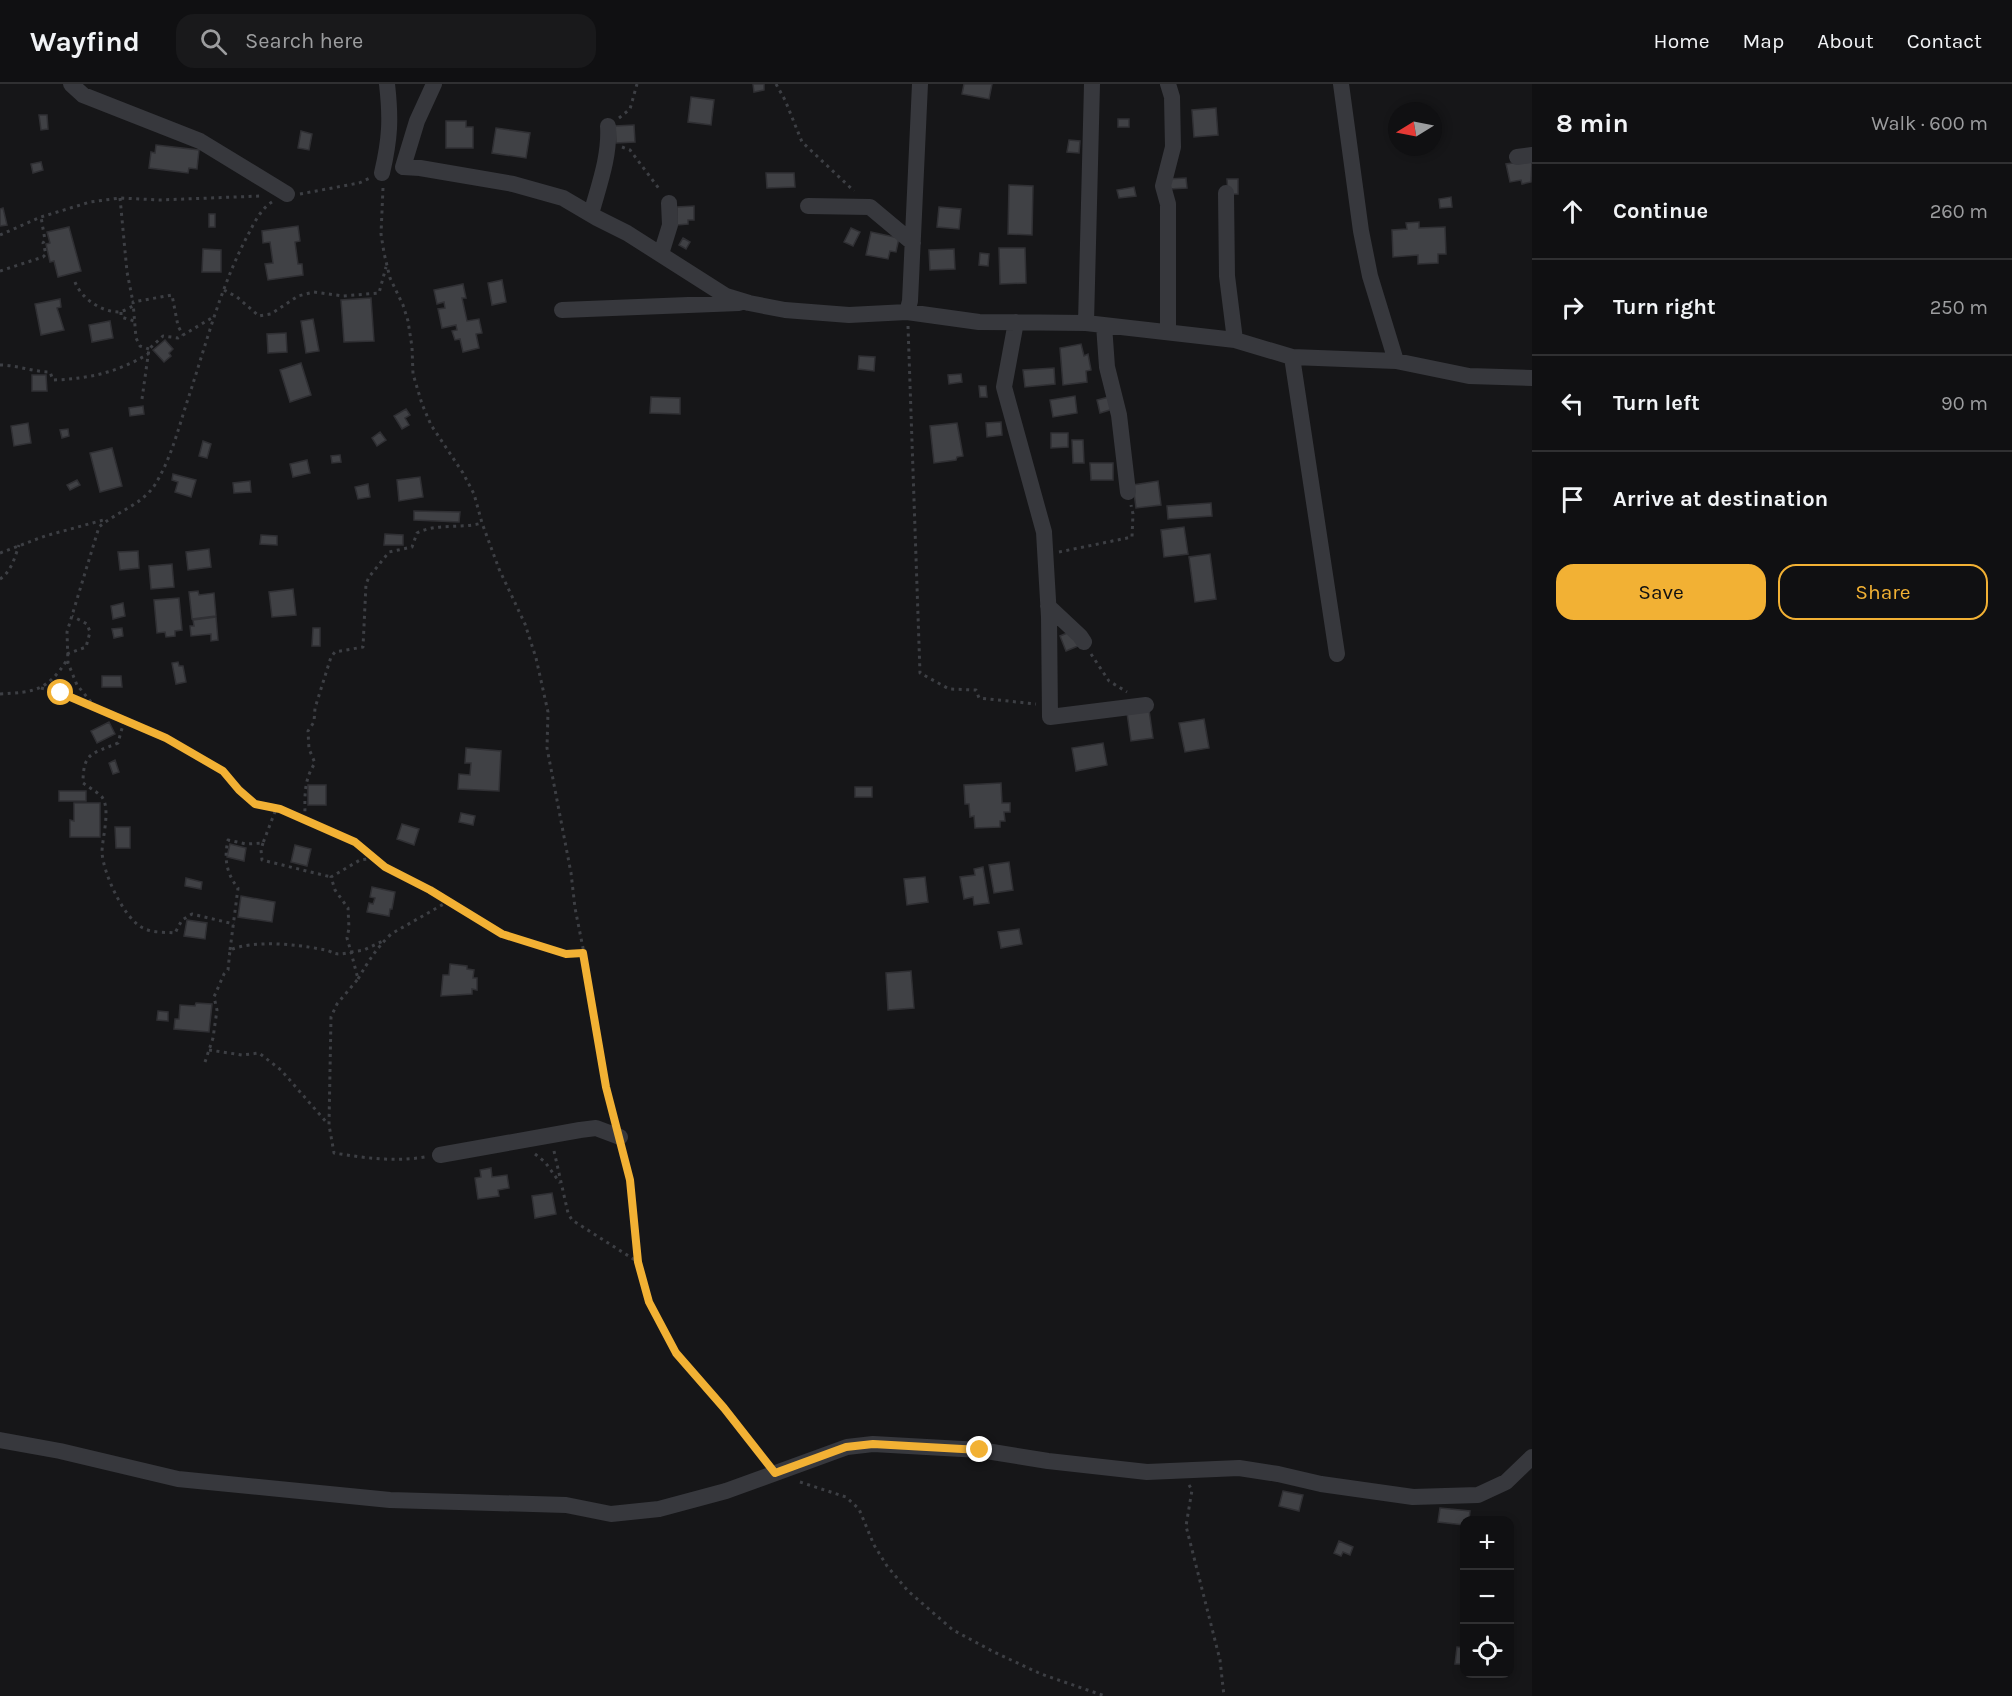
<!DOCTYPE html>
<meta charset="utf-8">
<style>
:root{--surface:#101012;--page:#19191b;--text:#f1f3f6;--muted:#9c9d9f;--line:#303032;--accent:#f2b134}
body{margin:0;font-family:Karla,sans-serif;background:var(--page);color:var(--text)}
.controls{position:absolute;right:18px;bottom:18px;display:grid;overflow:hidden;border-radius:12px;box-shadow:0 3px 9px #0003}
.controls button{width:54px;height:54px;display:grid;place-items:center;padding:0;border:0;border-bottom:2px solid var(--line);background:var(--surface);color:var(--text);font:30px sans-serif}
.compass{position:absolute;left:1388px;top:18px;width:54px;height:54px;border-radius:50%;background:var(--surface);box-shadow:0 3px 9px #0003;rotate:260deg}
.stop{position:absolute;width:18px;height:18px;margin:-14px;border:4px solid #f2b134;border-radius:50%;background:#fff}
.stop.end{background:#f2b134;border-color:#fff;box-shadow:0 2px 6px #0008}
.list{margin:0;padding:0;list-style:none}
h2{display:flex;justify-content:space-between;align-items:center;height:78px;margin:0;padding:0 24px;font-size:26px}
h2 small{font-size:20px;font-weight:400;color:var(--muted)}
.list li{display:grid;grid-template-columns:39px 1fr auto;gap:18px;align-items:center;box-sizing:border-box;height:96px;padding:0 24px;border-top:2px solid var(--line)}
.list b{display:block;font-size:22px;white-space:nowrap}
.list em{font-size:20px;font-style:normal;color:var(--muted)}
.actions{display:flex;gap:12px;padding:18px 24px}
.actions a{flex:1;padding:14px 0;border:2px solid var(--accent);border-radius:18px;text-align:center;font-size:21px;color:var(--accent)}
.actions .main{background:var(--accent);color:#111}
.icon{flex:none;width:33px;height:33px;fill:none;stroke:currentColor;stroke-width:2;stroke-linecap:round;stroke-linejoin:round}
.map{position:relative;flex:none;width:1532px;height:1612px;overflow:hidden}
header{display:flex;align-items:center;gap:36px;box-sizing:border-box;height:84px;padding:0 30px;background:var(--surface);border-bottom:2px solid var(--line)}
header strong{font-size:28px}
nav{display:flex;gap:33px;margin-inline-start:auto;font-size:21px}
.search{width:420px;height:54px;background:var(--page);display:flex;align-items:center;gap:15px;box-sizing:border-box;padding:0 21px;border-radius:18px;color:var(--muted);font-size:22px}
main{display:flex}
aside{flex:1;background:var(--surface)}
.map>svg:first-child{display:block}
</style>
<header>
<strong>Wayfind</strong>
<div class="search"><svg class="icon" aria-label="search" viewBox="0 0 24 24"><circle cx="10" cy="10" r="6"/><path d="M15 15l6 6"/></svg>Search here</div>
<nav><a>Home</a><a>Map</a><a>About</a><a>Contact</a></nav>
</header>
<main>
<div class="map">
<svg width="1532" height="1612" viewBox="0 0 1532 1612">
<rect width="100%" height="100%" fill="#161618"/>
<path fill="#404145" stroke="#303034" stroke-width="1.5" d="M753 0H764V6L754 8Z
M964 0H992L989 15 962 10Z
M691 13 714 16 711 41 688 38Z
M1216 24 1218 51 1194 53 1192 26Z
M39 31H47L48 45 41 46Z
M1118 35H1129V43H1118Z
M446 37H466V43H473V64H446Z
M634 41 635 58 616 59 615 42Z
M496 44 530 49 526 74 492 69Z
M301 47 312 50 309 66 298 64Z
M1069 56 1080 57 1079 69 1067 68Z
M156 61 199 66 197 85 189 84 188 89 149 84 151 68 155 69Z
M41 78 43 86 33 89 31 80Z
M1520 78H1532L1531 98 1522 100 1521 96 1510 98 1506 80Z
M766 89H794L795 103 767 104Z
M1186 94 1187 104 1169 105 1168 95Z
M1227 95H1238V110H1228Z
M1009 101 1033 102 1032 151 1008 150Z
M1134 103 1136 112 1119 114 1117 106Z
M1451 113 1452 123 1440 124 1439 115Z
M694 122V136H688V140L677 141V123Z
M939 123 961 125 959 145 937 143Z
M3 124 7 141 0 142V125Z
M209 130H215V143H209Z
M1419 138V144L1445 143 1446 170H1438V179L1418 180V171L1393 173 1392 146 1407 145 1406 139Z
M298 142 300 157 295 158 298 180H302L303 191 268 196 265 180 273 179 270 158 263 159 262 147Z
M69 143 81 187 58 193 54 177 50 178 46 160 50 159 47 148Z
M851 144 860 148 853 162 844 158Z
M871 148 899 154 896 168 890 167 888 175 866 171Z
M683 154 690 158 686 165 679 161Z
M999 164H1025L1026 199 1000 200Z
M203 165 221 166V188H202Z
M954 165 955 185 930 186 929 166Z
M980 169 989 170 988 182 979 181Z
M502 196 506 218 492 221 488 199Z
M463 200 466 214H462L467 237 479 235 482 249 476 250 479 264 463 268 460 255 455 256 452 247 457 246 456 241 442 244 438 225 445 224 444 218 437 220 434 206Z
M371 214 374 257 344 258 341 216Z
M60 215 61 223 57 224 64 246 41 251 35 220Z
M313 235 319 267 306 269 301 237Z
M110 237 113 254 92 258 89 241Z
M286 249 287 268 268 269 267 250Z
M165 256 173 265 169 269 171 272 164 278 153 266Z
M1081 260 1084 272 1088 270 1091 286 1086 287 1087 298 1063 301 1060 264Z
M859 272 875 273 874 287 858 285Z
M301 279 311 311 290 318 280 286Z
M1054 284 1055 300 1025 303 1023 286Z
M961 290 962 298 949 300 948 291Z
M32 291H46L47 307H32Z
M979 302H986L987 313H980Z
M1075 312 1077 329 1053 333 1050 316Z
M651 313 680 314V330L650 329Z
M1109 313 1113 325 1100 329 1097 316Z
M143 322 144 330 130 332 129 324Z
M406 325 410 331 405 334 409 341 402 345 394 332Z
M1001 338 1002 351 987 353 986 339Z
M28 339 31 359 14 362 11 342Z
M957 339 963 372 957 373 956 376 934 379 930 342Z
M68 345 69 352 62 354 60 346Z
M380 348 386 356 377 362 372 354Z
M1051 349H1068V363L1051 364Z
M1072 356H1083L1084 379H1073Z
M203 357 211 360 207 374 199 372Z
M112 364 122 402 100 408 90 369Z
M340 371 341 378 332 379 331 372Z
M307 376 310 389 293 393 290 380Z
M1090 379H1113V396H1091Z
M173 390 196 396 191 413 175 408 178 398 172 396Z
M420 393 423 413 399 417 397 396Z
M77 396 80 401 70 406 67 401Z
M250 397 251 408 234 409 233 399Z
M1158 397 1161 421 1136 424 1133 401Z
M368 400 370 413 358 415 355 403Z
M1211 419 1212 432 1168 435 1167 422Z
M414 427 460 428 459 438 414 436Z
M1184 443 1188 470 1164 473 1161 446Z
M385 450 403 451V461H384Z
M261 451 277 452V461L260 460Z
M209 465 211 483 188 486 186 468Z
M138 467 139 484 120 486 118 468Z
M1210 470 1216 515 1195 518 1189 473Z
M172 480 174 503 151 505 149 482Z
M293 505 296 531 272 533 269 508Z
M198 507 199 511 214 509 216 532 192 535 189 508Z
M179 514 182 546 175 547V552L166 553 165 548 157 549 154 516Z
M123 519 125 532 113 535 111 522Z
M216 533 218 556 211 557V550L191 552 190 542H194L193 536Z
M122 544 123 552 114 554 112 545Z
M313 544H320V562H312Z
M1072 547 1078 562 1066 567 1060 552Z
M178 578 179 582H183L186 598 176 600 172 579Z
M102 592H121L122 603H102Z
M1149 626 1153 654 1131 657 1127 629Z
M1204 635 1209 664 1185 668 1179 639Z
M109 638 115 650 97 659 91 647Z
M1103 659 1107 681 1076 687 1072 664Z
M466 664 501 667 499 707 458 705 459 690 470 691 471 679H465Z
M115 676 119 688 113 690 109 679Z
M1001 699 1002 719H1010V728H1004L1005 737H1000V743L975 744 974 732 970 733 969 720H965L964 701Z
M308 701H326V721H308Z
M855 703H872V713H855Z
M59 707H86V717H59Z
M74 719H100V753H70V736L74 737Z
M461 729 475 732 473 741 459 738Z
M402 740 419 745 414 761 397 755Z
M115 743H130V764H116Z
M230 760 246 764 244 777 227 773Z
M295 761 311 765 307 782 291 778Z
M1009 778 1013 806 994 809 989 781Z
M983 783 989 819 974 821 973 813 964 815 960 793 975 791 974 785Z
M925 793 928 818 907 821 904 795Z
M186 794 202 798 201 805 185 802Z
M372 803 395 808 392 825H390L389 832 367 828 369 819 373 820 375 814 370 813Z
M241 812 275 818 272 838 238 833Z
M187 836 207 839 205 855 184 852Z
M1019 845 1022 860 1001 864 998 848Z
M450 880 467 882V885L474 886 473 894H477V906L472 905V910L441 912 443 891H449Z
M911 887 914 924 888 926 886 889Z
M196 919 212 920 209 948 174 945 175 935H179L180 921 195 922Z
M158 927 168 928V937L157 936Z
M491 1084 492 1093 507 1091 509 1104 498 1106 499 1112 478 1115 475 1094 481 1093 480 1086Z
M552 1109 556 1130 535 1134 532 1112Z
M1283 1407 1303 1411 1299 1427 1279 1422Z
M1440 1424 1470 1427 1469 1436H1464V1441L1438 1438Z
M1339 1457 1353 1463 1350 1471 1343 1468 1341 1472 1334 1469Z
M1457 1563 1464 1564V1580H1455Z"/>
<g fill="none" stroke-linecap="round" stroke-linejoin="round">
<path stroke="#3d3f44" stroke-width="3" stroke-dasharray="3 4.5" stroke-linecap="butt" d="M776 0 785 16 802 58 854 107
M619 34 630 25 637 0
M622 63 630 66 660 106
M383 104 381 150 384 169 390 194 403 221 408 237 412 263 413 290 422 320 431 341 463 389 474 410 482 439 499 485 525 540 536 574 548 628 547 664 571 789 575 824 591 904 606 1003 615 1035
M300 110 359 99 370 94
M120 114 127 188 133 218
M272 118C262 124 255 137 250 147 221 200 206 261 187 318 178 346 171 374 156 399 144 420 116 428 99 443L67 548 68 579 77 601 96 624 166 654 223 687 239 706 255 720 280 725 316 739 355 758 375 774
M0 151 41 133 90 118 120 114 159 116 261 112
M0 187 43 173 46 170 43 159 45 156 41 133
M75 198C81 214 101 228 119 228 124 227 129 224 133 222
M224 206 237 213 259 232 271 230 298 212 314 208 343 212 379 209 386 183
M121 228V233L134 237
M908 242 920 589 949 605 976 606 979 614 1036 620
M149 265 140 262 136 254 133 218 172 211 178 242 183 251
M0 281C17 281 33 288 50 288L53 296C89 295 118 288 148 270
M142 315 149 265 163 252 178 254 215 232
M1059 468 1132 453 1133 430 1131 421
M0 469 45 452 107 435
M0 495C11 488 15 473 19 461
M67 570 86 563 90 548 87 540 72 532
M1091 570 1109 597 1127 608
M41 604 61 609 94 623
M0 610C35 608 47 607 67 576
M124 637 118 659C92 670 83 668 83 699 89 703 97 708 102 713 111 725 102 755 102 768 103 789 124 835 143 844 152 849 165 848 175 849L182 836 192 830 234 840
M305 735C305 714 303 697 315 679L309 665 308 647 314 638 315 624 331 573 335 568 363 563 366 500 369 493 389 468 412 463 417 449C436 439 461 445 482 439
M263 759 261 766 262 776 331 793
M449 817 502 850 566 870 583 869
M230 866 238 804C226 789 224 774 228 756L246 760 263 759 276 725
M358 895C369 876 376 865 391 850L449 817 385 783 375 774 360 776 331 793 335 806 348 824 349 844 347 854 351 868 364 866 385 856
M209 966 242 971 259 969 281 986 328 1040
M205 978 213 954 217 926 214 913 224 890 228 886 230 866C253 856 295 860 320 865 336 867 331 873 351 868L358 895 337 920 331 933 329 1041 334 1069C365 1074 394 1078 425 1073
M554 1067 568 1129 572 1136 638 1178
M623 1068 630 1096 638 1178 649 1218 676 1269 724 1324 765 1377
M535 1070 545 1078 560 1099
M800 1398 846 1413 859 1425 874 1461 887 1482 908 1507 953 1546 994 1568 1041 1590 1105 1612
M1189 1401 1192 1406 1186 1442 1220 1576 1224 1612"/>
<path stroke="#37383d" stroke-width="16" d="M71 0 83 11 200 57 287 110
M434 0 417 37 403 83 420 84 513 100 563 114 597 134 627 149 726 212 749 219 785 226 849 231 907 228 979 238 1086 239 1235 256 1292 273 1396 277 1469 292 1532 294
M1341 0 1361 147 1370 192 1396 277
M1517 73 1532 71
M382 89C390 55 391 35 387 0
M1226 109 1227 192 1235 256
M808 122 870 123 913 159
M591 130C599 101 610 72 608 42
M661 170 670 141 669 119
M562 226 739 219
M907 228 910 217 920 0
M1016 238 1004 303 1044 448 1049 533 1050 633 1146 621
M1086 239 1092 0
M1104 241 1107 283 1119 331 1128 408
M1168 248V120L1163 102 1173 63 1172 13 1168 0
M1292 273 1337 570
M1048 522 1080 552 1084 558
M440 1071 580 1046 596 1044 620 1053
M0 1356 60 1367 178 1395 390 1416 566 1421 611 1430 659 1425 726 1407 847 1363 873 1360 980 1366 1048 1377 1147 1388 1239 1384 1278 1390 1321 1400 1413 1413 1478 1411 1506 1398 1532 1373"/>
</g>
<g fill="none" stroke-linecap="round" stroke-linejoin="round">
<path stroke="#f2b134" stroke-width="8" d="M61 609 166 654 223 687 239 706 255 720 280 725 355 758 385 783 430 806 502 850 566 870 583 869 606 1003 630 1096 638 1178 649 1218 676 1269 724 1324 775 1389 846 1363 873 1360 980 1366"/>
</g>
</svg>
<div class="controls">
<button>+</button>
<button>−</button>
<button><svg class="icon" aria-label="locate" viewBox="0 0 24 24"><circle cx="12" cy="12" r="6"/><path d="M12 2v4M12 18v4M2 12h4M18 12h4"/></svg></button>
</div>
<svg class="compass" viewBox="-18 -18 36 36"><path d="M0-13l5 13h-10z" fill="#e53935"/><path d="M0 13l5-13h-10z" fill="#9c9d9f"/></svg>
<div class="stop" style="left:61px;top:609px"></div>
<div class="stop end" style="left:980px;top:1366px"></div>
</div>
<aside>
<h2>8 min<small>Walk · 600 m</small></h2>
<ul class="list">
<li><svg class="icon" aria-label="ahead" viewBox="0 0 24 24"><path d="M12 20V5M6 11l6-6 6 6"/></svg><div><b>Continue</b></div><em>260 m</em></li>
<li><svg class="icon" aria-label="right" viewBox="0 0 24 24"><path d="M7 20v-9h11M14 6l5 5-5 5"/></svg><div><b>Turn right</b></div><em>250 m</em></li>
<li><svg class="icon" aria-label="left" viewBox="0 0 24 24"><path d="M17 20v-9H6M10 6l-5 5 5 5"/></svg><div><b>Turn left</b></div><em>90 m</em></li>
<li><svg class="icon" aria-label="arrive" viewBox="0 0 24 24"><path d="M6 21V4h12l-3 4 3 4H6"/></svg><div><b>Arrive at destination</b></div></li>
</ul>
<div class="actions"><a class="main">Save</a><a>Share</a></div>
</aside>
</main>
